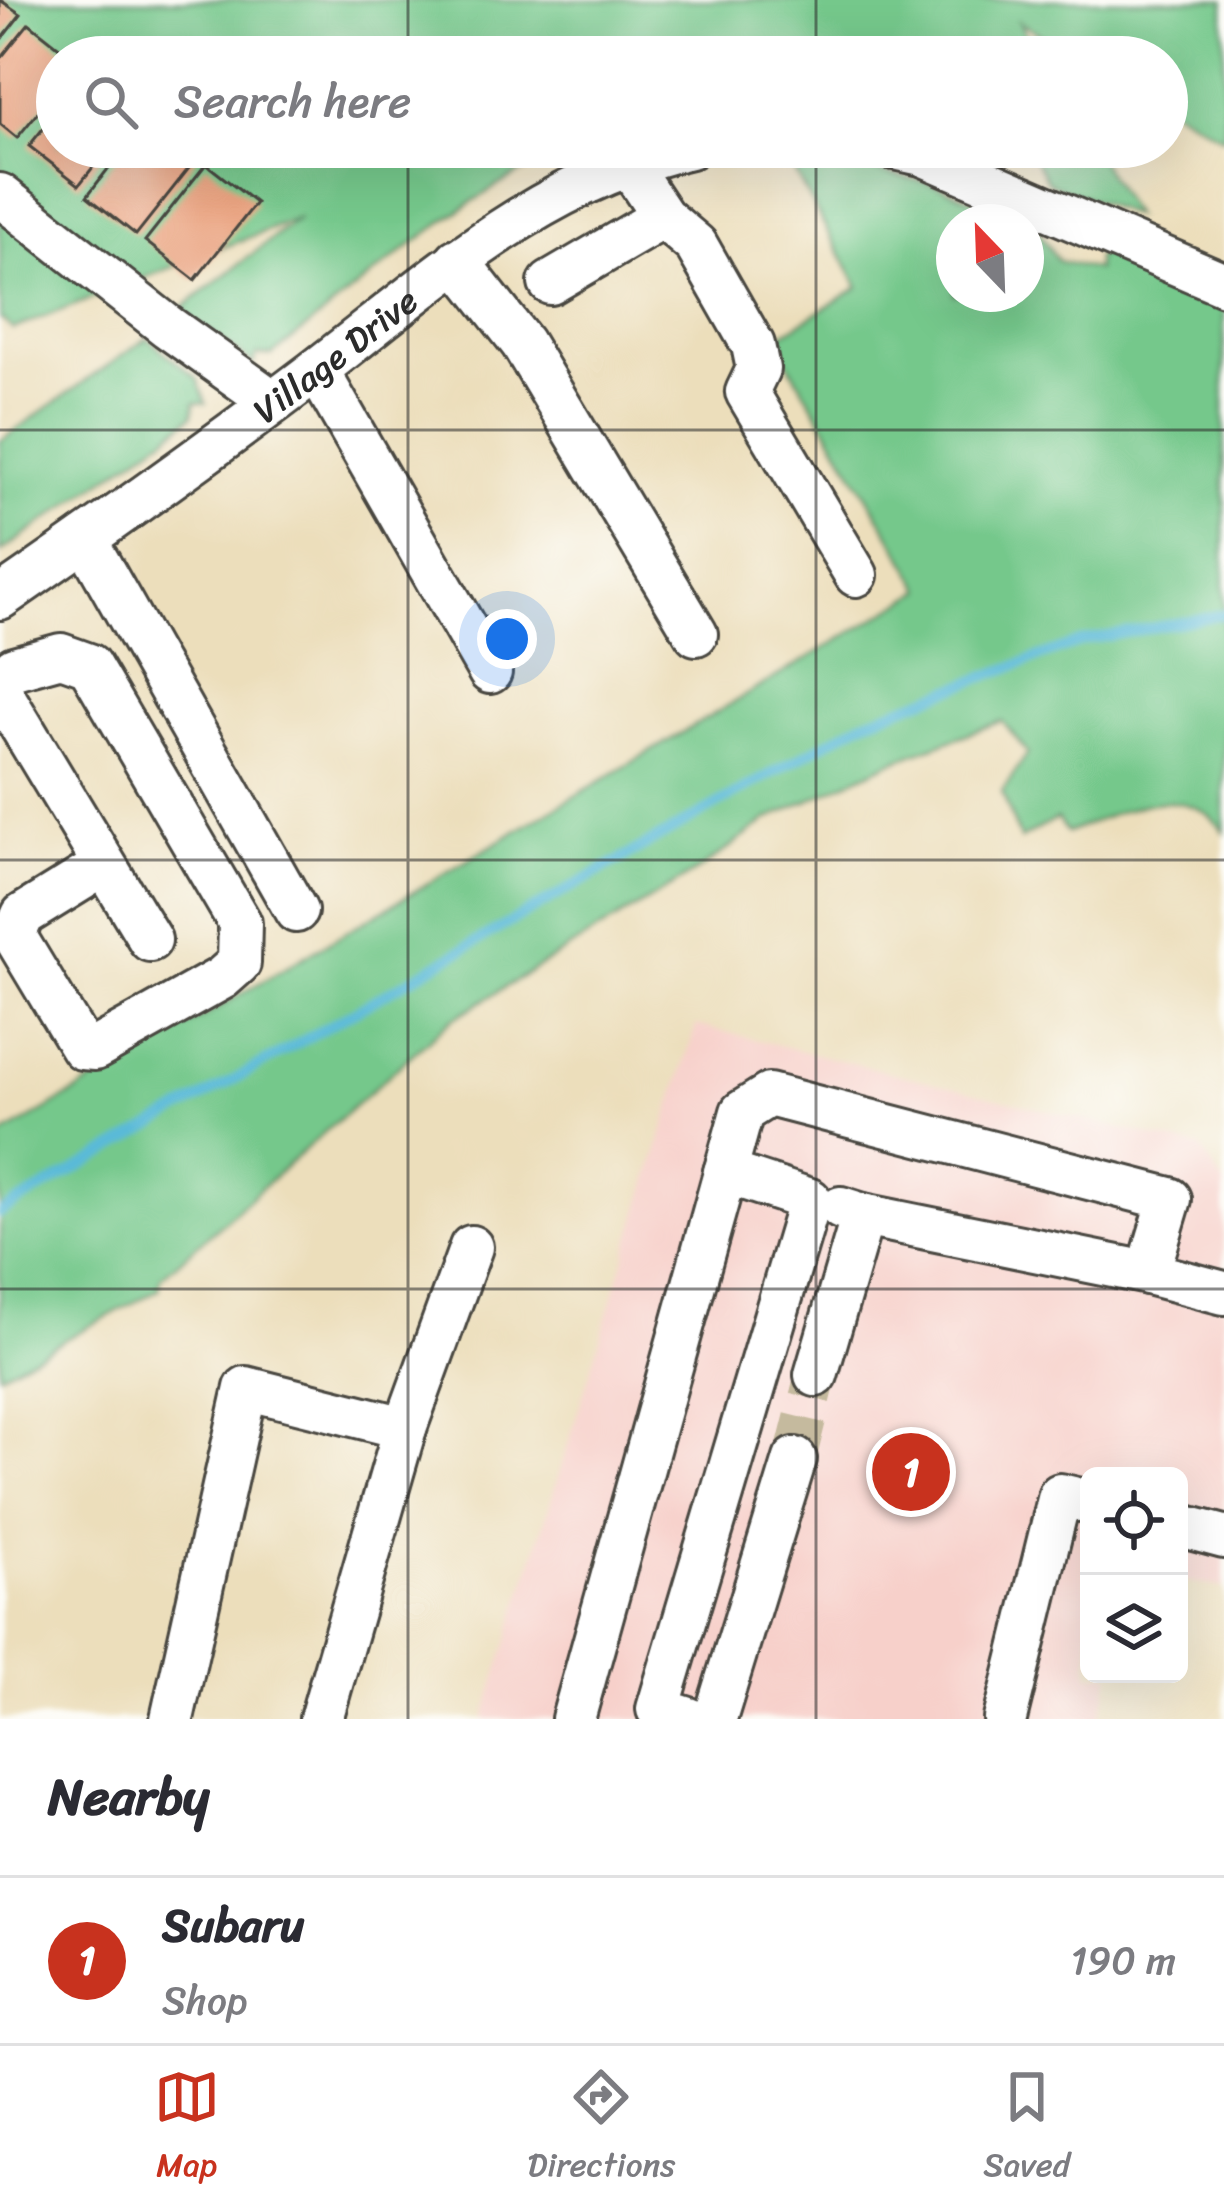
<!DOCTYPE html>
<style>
:root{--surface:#fff;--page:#f2f2f3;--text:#2b2b33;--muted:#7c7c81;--line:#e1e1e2;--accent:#c8321e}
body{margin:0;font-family:Sriracha,sans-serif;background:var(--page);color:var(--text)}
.controls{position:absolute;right:36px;bottom:36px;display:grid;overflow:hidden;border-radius:18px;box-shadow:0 12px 48px #0002}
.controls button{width:108px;height:108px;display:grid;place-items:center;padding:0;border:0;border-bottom:3px solid var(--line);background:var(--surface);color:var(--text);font:60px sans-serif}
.compass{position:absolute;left:936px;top:204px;width:108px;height:108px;border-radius:50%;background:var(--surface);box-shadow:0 12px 48px #0002;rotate:337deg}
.you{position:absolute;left:507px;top:639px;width:42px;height:42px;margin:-30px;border:9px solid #fff;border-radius:50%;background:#1a73e8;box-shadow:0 0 0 18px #1a73e833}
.badge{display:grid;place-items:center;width:78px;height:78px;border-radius:50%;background:var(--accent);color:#fff;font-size:39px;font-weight:700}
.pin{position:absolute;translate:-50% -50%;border:6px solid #fff;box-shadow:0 3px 12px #0006}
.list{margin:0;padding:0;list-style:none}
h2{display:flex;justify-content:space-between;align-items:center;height:156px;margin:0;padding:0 48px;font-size:51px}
h2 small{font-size:39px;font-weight:400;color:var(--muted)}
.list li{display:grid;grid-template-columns:78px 1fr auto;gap:36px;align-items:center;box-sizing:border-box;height:168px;padding:0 48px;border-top:3px solid var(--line)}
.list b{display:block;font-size:45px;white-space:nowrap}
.list p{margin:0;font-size:39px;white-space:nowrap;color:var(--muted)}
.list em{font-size:39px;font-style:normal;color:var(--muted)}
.icon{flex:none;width:66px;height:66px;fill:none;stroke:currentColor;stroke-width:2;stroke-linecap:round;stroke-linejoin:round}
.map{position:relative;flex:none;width:1224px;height:1719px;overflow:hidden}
.search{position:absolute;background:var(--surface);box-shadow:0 12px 48px #0002;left:36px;right:36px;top:36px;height:132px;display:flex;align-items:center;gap:30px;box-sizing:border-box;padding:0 42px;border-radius:66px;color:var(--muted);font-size:45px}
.sheet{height:324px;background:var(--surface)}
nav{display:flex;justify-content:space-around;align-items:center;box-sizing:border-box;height:168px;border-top:3px solid var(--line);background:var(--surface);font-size:33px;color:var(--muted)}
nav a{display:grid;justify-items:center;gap:6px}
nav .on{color:var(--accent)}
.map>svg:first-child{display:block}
</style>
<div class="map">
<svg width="1224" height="1719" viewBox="0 0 1224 1719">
<rect width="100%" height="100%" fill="#fdfcf7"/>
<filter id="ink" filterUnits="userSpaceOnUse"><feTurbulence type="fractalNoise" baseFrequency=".00833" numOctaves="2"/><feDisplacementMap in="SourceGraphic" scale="24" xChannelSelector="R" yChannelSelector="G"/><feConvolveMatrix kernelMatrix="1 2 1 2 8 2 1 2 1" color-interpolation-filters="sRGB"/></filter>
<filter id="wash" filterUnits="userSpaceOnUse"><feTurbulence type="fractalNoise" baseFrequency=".004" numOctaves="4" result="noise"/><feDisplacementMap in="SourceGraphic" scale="48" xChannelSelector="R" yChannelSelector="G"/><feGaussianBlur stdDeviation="2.7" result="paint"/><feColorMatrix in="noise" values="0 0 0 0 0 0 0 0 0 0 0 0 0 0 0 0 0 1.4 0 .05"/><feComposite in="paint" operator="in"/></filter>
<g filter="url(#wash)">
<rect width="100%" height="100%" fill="#ecdebb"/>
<path fill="#f7d0ca" d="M696 1025 1201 1148 1224 1184V1588L1179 1580V1476H1089V1674H1111L1100 1719H484Z"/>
<path fill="#74c88b" stroke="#507a5b" stroke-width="3" fill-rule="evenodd" d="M0 0H1224V138L1167 106V57H1080L1019 22 1038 57H57V147H573C461 194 367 282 272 355H256L254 364 180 310 299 218 13 329 0 318Z
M1022 147H1092L1133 216 1048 182 1029 150Z
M790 164 860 167 938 185 1034 225 1058 261 1096 270V257L1107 253 1224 304V832C1185 775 1118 813 1067 833L1057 819 1020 839 1002 792 1028 753 1002 721 891 762 767 820 703 867 451 1020 161 1277 159 1289 0 1374V1137L923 590 774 339 859 287ZM954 222H1026V294H954Z
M147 338 197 378 206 403 195 402 193 415 179 427 0 553V441Z"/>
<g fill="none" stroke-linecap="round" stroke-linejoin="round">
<path stroke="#5abad8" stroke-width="10" d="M0 1213 864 721 1083 641 1224 614"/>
</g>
<g id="blocks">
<path fill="#e99e79" d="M0 0 21 14 0 41Z
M29 23 72 57H57V89L17 138 0 124V59Z
M57 111V147H109L79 185 29 146Z
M125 147H183L197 158 136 235 87 196Z
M206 164 256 203 195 280 145 241Z"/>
</g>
</g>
<g filter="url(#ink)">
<use href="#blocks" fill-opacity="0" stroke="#484641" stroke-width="3"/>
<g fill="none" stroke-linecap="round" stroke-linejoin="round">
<path stroke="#c5ba9e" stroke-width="42" stroke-dasharray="42 21" stroke-linecap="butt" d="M795 1459 816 1375"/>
<defs>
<g id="minor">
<path d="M890 147 922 154 1224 284"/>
<path d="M628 164 663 217 696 245 753 345 758 369 747 392 856 575"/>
<path d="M0 195 168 327 273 402"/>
<path d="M457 260 522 343 696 634"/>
<path d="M550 283 663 217"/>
<path d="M317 370 490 672"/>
<path d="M85 539 296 911"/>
<path id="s1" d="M0 598C107 524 214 448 318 369 434 280 543 179 690 147"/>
<path d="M14 668 61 655 89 665 240 923 239 963 222 978 95 1049 82 1048 14 935 23 915 104 865"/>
<path d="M0 691 150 940"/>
<path d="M863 1215 1148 1273"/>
<path d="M816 1375 863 1215 841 1208"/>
<path d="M405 1428 471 1247"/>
<path d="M1179 1525 1224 1537"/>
<path d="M172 1719 246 1388 405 1428 321 1719"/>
<path d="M573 1719 742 1112 769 1095 1170 1199 1148 1273 1224 1293"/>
<path d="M689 1719 658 1709 810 1200 725 1172"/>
<path d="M715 1719 795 1459"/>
<path d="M1005 1719 1060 1495 1089 1502"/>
</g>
</defs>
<use href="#minor" stroke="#484641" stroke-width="48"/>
<use href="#minor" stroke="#fff" stroke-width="42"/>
</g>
</g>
<path fill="none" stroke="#2b2b2b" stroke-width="3" stroke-opacity="0.55" d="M408 0V57M816 0V57M408 147V1719M816 147V1719M0 430H1224M0 860H1224M0 1289H1224"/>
<g text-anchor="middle" stroke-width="9" stroke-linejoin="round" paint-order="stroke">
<g font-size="36" fill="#2b2b2b" stroke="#fdfcf7">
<text dy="13" stroke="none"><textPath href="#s1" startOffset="414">Village Drive</textPath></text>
</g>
</g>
</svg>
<div class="controls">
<button><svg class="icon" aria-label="locate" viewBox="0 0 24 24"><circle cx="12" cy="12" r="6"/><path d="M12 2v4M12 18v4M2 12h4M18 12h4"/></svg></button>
<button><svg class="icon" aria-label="layers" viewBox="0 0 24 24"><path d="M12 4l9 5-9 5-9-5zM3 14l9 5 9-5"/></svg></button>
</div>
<svg class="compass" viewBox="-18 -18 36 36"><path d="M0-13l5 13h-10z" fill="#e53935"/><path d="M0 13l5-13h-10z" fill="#7c7c81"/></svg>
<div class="you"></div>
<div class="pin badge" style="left:911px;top:1472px">1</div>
<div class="search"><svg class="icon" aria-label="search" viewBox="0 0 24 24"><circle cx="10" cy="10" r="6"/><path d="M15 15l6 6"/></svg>Search here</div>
</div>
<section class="sheet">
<h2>Nearby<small></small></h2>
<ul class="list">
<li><span class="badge">1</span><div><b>Subaru</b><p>Shop</p></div><em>190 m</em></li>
</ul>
</section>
<nav>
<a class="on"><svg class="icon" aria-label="map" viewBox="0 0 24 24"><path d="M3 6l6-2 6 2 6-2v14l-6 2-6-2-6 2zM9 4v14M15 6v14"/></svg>Map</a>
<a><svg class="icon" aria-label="directions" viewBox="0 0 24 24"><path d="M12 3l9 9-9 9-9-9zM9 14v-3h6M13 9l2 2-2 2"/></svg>Directions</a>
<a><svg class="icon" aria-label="saved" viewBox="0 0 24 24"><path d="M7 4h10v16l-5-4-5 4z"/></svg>Saved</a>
</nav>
